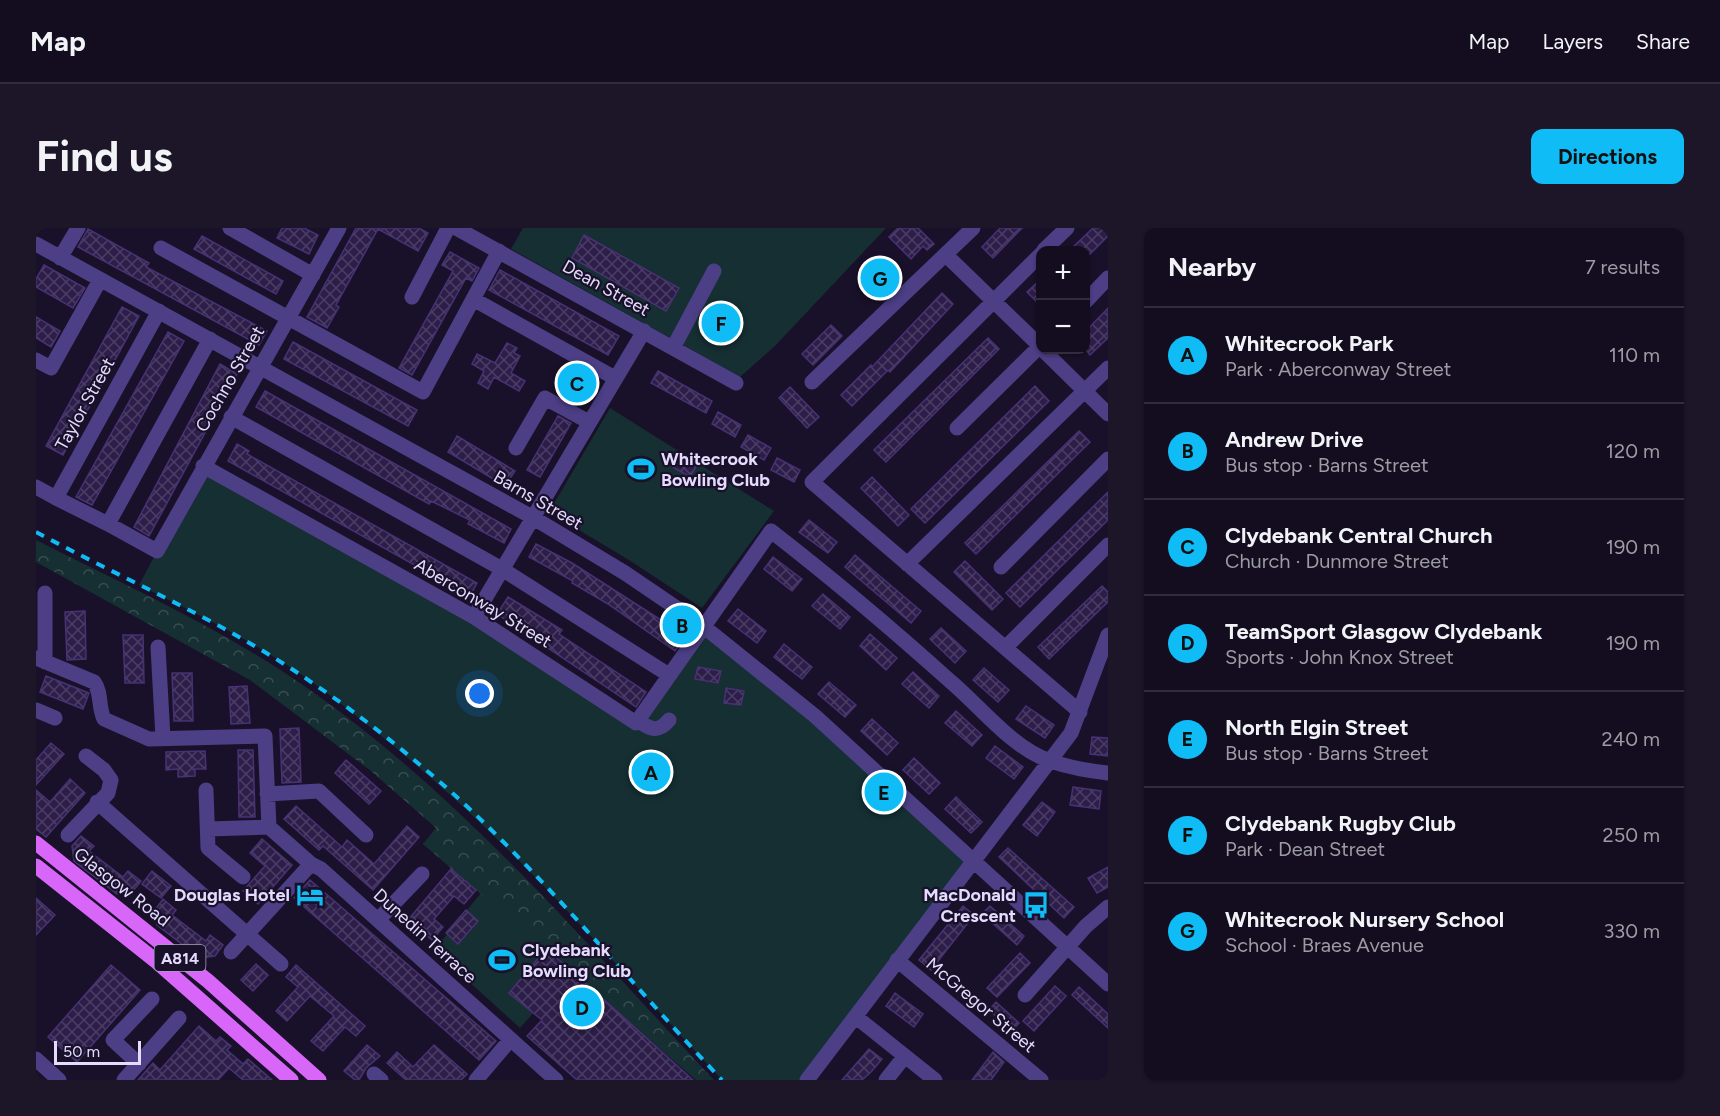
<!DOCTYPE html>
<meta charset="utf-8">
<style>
:root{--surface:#130d1f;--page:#1c1628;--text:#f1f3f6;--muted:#9d9ca4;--line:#322d3d;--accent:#0fbcf5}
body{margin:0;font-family:Figtree,sans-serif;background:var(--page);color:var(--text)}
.controls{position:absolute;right:18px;top:18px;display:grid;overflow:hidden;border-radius:12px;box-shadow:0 2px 4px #0004}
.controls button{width:54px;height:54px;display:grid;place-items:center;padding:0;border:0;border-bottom:2px solid var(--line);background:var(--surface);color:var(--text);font:30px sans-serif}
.scale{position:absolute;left:18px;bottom:15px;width:87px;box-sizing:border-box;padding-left:6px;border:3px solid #e4dbfe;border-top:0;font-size:16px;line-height:21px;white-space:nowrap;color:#e4dbfe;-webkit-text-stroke:4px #191129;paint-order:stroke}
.you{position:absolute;left:444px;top:466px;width:21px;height:21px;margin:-15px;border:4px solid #fff;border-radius:50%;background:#1a73e8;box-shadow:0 0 0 9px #1a73e833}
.badge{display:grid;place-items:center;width:39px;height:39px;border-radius:50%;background:var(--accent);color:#111;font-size:20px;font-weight:700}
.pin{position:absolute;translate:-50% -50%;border:3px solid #fff;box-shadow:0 2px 6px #0006}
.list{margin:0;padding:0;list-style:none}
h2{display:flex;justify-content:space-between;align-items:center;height:78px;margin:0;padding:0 24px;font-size:26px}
h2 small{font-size:20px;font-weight:400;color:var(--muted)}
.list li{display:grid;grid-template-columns:39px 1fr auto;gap:18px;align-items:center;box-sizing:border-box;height:96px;padding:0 24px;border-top:2px solid var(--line)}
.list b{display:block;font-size:22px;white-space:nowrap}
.list p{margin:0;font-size:20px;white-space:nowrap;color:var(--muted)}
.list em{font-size:20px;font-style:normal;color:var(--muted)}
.map{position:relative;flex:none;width:1072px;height:852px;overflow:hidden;border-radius:12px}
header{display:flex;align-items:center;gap:36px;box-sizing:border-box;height:84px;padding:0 30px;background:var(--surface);border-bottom:2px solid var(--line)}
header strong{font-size:28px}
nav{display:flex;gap:33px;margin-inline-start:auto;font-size:21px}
.intro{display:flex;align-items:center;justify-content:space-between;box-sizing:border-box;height:144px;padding:0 36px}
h1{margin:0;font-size:42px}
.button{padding:15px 27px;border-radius:12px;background:var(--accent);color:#111;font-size:21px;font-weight:700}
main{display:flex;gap:36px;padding:0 36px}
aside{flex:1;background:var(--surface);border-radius:12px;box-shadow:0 2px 4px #0004}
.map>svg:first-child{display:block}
</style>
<header>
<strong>Map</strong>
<nav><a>Map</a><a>Layers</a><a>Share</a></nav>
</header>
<div class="intro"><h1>Find us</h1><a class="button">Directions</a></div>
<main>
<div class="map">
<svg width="1072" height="852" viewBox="0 0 1072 852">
<defs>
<pattern id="forest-crowns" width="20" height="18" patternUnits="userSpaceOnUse" patternTransform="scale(1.5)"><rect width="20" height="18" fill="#152f33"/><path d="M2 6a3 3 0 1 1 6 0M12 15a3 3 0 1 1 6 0" fill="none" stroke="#374d52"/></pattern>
<pattern id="building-cross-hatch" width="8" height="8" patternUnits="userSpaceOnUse" patternTransform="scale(1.5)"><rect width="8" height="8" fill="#2d1e49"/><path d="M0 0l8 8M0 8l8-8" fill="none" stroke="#4b3e64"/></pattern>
</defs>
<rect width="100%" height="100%" fill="#191129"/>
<path fill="#152f33" d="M487 0H850L740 117 704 149 475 21Z
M574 180 738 283 666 380 593 332 513 284Z
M167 238 438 389 600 494 667 398 937 632 771 852H686C621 783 559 710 492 642 427 575 355 513 280 457 225 417 163 387 103 357Z
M445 665 535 742 484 800 398 722Z"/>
<path fill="url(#forest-crowns)" d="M0 312C93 359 189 402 274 462 429 571 549 715 678 852H660L387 616 400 600 335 543 214 452 0 334Z"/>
<path fill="url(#building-cross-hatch)" stroke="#483174" stroke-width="1.5" d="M246 0H268L282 7 273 26 241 10Z
M320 0H383L392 5 382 23 342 1 300 77 303 79 291 100 271 89Z
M862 0H882L898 16 891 22 887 18 875 31 853 9Z
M964 0H986L957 30 946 19Z
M1057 0H1072V8L1050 30V22H1034Z
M52 1 113 35 110 39 231 103 223 117 42 19Z
M548 7 643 60 630 83 536 30Z
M166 8 247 53 240 66 158 21Z
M414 24 443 40 436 53 430 50 376 147 363 140 417 43 406 37Z
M8 37 49 60 37 80 0 59V51Z
M464 42 583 108 572 127 453 62Z
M1005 51V78L991 64Z
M906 65 917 76 854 144 852 142 816 178 805 167 835 137 836 139Z
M86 79 103 88 27 227 10 218Z
M1072 80V110L1054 127 1050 122V103Z
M0 89 24 103 15 119 0 110Z
M795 97 806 108 777 137 766 126Z
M132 104 148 113 56 277 40 269Z
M952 110 963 121 850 234 838 222Z
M257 114 381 182 372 198 248 131Z
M471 115 481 120 478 125 484 128 475 145 489 153 483 163 458 149 452 161 442 155 448 143 436 136 441 126 459 135Z
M184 136 201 146 113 308 98 299Z
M538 142 554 151 544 168 528 159Z
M622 143 676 173 670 185 615 155Z
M999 158 1013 173 889 295 875 281Z
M754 159 783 189 771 200 743 170Z
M229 163 475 301 468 315 432 296 434 292 395 273 393 276 220 179Z
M682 184 705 197 699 209 676 196Z
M522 188 535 195 504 249 491 242Z
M1043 203 1054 214 940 326 929 315Z
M712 207 735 220 728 232 705 219Z
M421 208 479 243 469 258 412 224Z
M201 216 213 223 211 226 441 355 434 368 192 233Z
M642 226 661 237 654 249 635 238Z
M741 230 764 242 758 254 735 242Z
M836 249 873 287 862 298 825 260Z
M1072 264V292L984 379 970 365Z
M773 292 801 314 792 325 763 304Z
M500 316 536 335 625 392 623 395 647 411 639 423 572 376 536 355 537 353 493 329Z
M819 327 885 383 875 395 809 339Z
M737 329 766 351 756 363 728 341Z
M929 333 967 371 956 382 918 344Z
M1066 358 1072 364V374L1013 431 1002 419Z
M787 366 814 389 804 401 776 378Z
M472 369 526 402 523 406 610 464 600 479 461 386Z
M702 381 730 403 721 415 692 393Z
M49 383 50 431 31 432 29 384Z
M905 400 930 423 919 435 894 411Z
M834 406 861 430 850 442 824 418Z
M87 407H107L108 455H89Z
M748 416 776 439 766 451 738 429Z
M662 439 685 443 682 455 659 451Z
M948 440 973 462 962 474 937 452Z
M877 444 903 468 893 480 866 456Z
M136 445H156L157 493H138Z
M10 448 53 465 47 481 4 464Z
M793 454 820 477 809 489 782 466Z
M211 458 214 495 195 496 193 459Z
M690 460 708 463 705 477 688 475Z
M990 478 1018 497 1009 510 980 491Z
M920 483 946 507 936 518 909 495Z
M836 491 862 515 851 527 825 503Z
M263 500 265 554 246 555 244 501Z
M1056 509 1072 510V528L1054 526Z
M15 515 28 526 0 557V532Z
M959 518 987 539 978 551 950 530Z
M202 522H217L219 589H203Z
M169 523 170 541H159V548L142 549V541L130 542V524Z
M878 530 904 555 893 566 867 542Z
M310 532 345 563 333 576 299 545Z
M34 551 49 565 10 609 0 601V562L14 574Z
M1037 559 1065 563 1063 581 1034 577Z
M920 569 946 594 935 605 909 581Z
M1006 574 1019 584 1001 608 987 597Z
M260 578 306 619 311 612 338 636 371 598 383 609 337 662 287 618 283 622 248 591Z
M45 608 58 618 53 623 87 649 92 643 105 653 96 664 81 666 38 633 36 618Z
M226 611 256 637 222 676 207 663 229 638 214 625Z
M972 620 1038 679 1028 690 963 629Z
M1072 639V659L1061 665 1052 650Z
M415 641 440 662 428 676 418 668 398 691 407 699 396 712 372 692Z
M116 643 135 658 125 670 106 656Z
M274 652 460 813 443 832 258 670Z
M0 670 19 687 0 707Z
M127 671 140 682 136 687 170 713 174 707 187 717 179 728 164 730 121 697 119 682Z
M927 678 938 687 895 742 883 732Z
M954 678 988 708 981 717 946 686Z
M430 682 442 693 422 716 410 705Z
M510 721 535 742 657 852H541L491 808 506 792 473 765Z
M984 725 994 735 961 769 951 760Z
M220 736 232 747 217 763 205 752Z
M75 737 104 762 41 834 12 809Z
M260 737 329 798 320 808 309 799 287 823 275 813 298 788 274 768 251 793 240 783 262 759 250 749Z
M1019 758 1030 768 998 803 987 793Z
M1043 759 1072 786V800L1036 767Z
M859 765 887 786 878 799 850 778Z
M960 774 983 795 976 803 953 782Z
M163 798 180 813 184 809 195 818 191 822 207 836 212 831 236 852H207L193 840 182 852H102L117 835 124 842Z
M331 817 344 828 330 840 323 852H319L308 843Z
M398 817 431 846 425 852H370L351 835 361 824 377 839Z
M833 821 846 831 835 844 826 852H806Z
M957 824 968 834 955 852H936Z"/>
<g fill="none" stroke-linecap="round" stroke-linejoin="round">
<path stroke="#4c3f86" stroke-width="15" d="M194 0 277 47
M420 0 700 155
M0 16 496 289 589 345 667 398 779 488 1072 756
M125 20 387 164 463 23
M1008 22 1031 0
M1005 26 776 254 1044 484
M910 27 1005 119
M24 30 42 0
M376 69 412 0
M437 71 579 150
M1050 73 1072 50
M637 120 678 43
M1007 122 1072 186
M0 132 15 140 64 52
M776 154 937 0
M195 189 466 341 633 447
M921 200 1005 117
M480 220 509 170 553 194
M167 238 438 389 600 495 735 303C797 351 856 401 914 453 945 479 975 519 1014 533 1032 539 1053 543 1072 545
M0 259 20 270 123 83
M20 270 72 296 174 111
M72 296 121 323 303 0
M871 336 1072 140
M965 339 1072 231
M9 365V434
M438 389 608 103
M122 419 127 510
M970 419 1072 317
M0 430 58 454C66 465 62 479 68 491L113 511 229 508 233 599 275 636 285 641 520 852
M0 482 19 490
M602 492C614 502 622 505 633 492
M170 562 172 620 207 649
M231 566 283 563 330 607
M61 574 245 736
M172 601 233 599
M32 607 72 565 75 552 68 542 50 528
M342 692 386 646
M195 724 275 636
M861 732 1005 852
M989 767 1050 698 1072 679
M820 789 899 852
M0 831 23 852
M103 836 77 812 116 771
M338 846 345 852
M88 852 143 790
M440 852 474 812
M771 852 1035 505 1072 407
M850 852 869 828"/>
<path stroke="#d866f9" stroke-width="15" d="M0 615 172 753 283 852
M0 638 120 733 255 852"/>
<path stroke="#0fbcf5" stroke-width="4" stroke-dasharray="9 8" stroke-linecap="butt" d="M0 304C93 354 191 395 278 456 327 489 379 531 423 571 517 658 598 759 686 852"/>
</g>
<defs>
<symbol id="stadium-bare" viewBox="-9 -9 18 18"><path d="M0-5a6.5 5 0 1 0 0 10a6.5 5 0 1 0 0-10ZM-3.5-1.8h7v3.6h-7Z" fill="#0fbcf5" stroke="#191129" stroke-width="2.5" paint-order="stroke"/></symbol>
<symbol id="hotel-bare" viewBox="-9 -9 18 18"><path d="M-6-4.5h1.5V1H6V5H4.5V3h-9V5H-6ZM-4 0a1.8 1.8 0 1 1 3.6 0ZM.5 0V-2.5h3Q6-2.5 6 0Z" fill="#0fbcf5" stroke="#191129" stroke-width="2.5" paint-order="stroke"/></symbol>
<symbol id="bus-bare" viewBox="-9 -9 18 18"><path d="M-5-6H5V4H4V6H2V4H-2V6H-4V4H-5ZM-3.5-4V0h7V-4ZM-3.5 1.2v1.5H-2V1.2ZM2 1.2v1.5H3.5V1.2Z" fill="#0fbcf5" stroke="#191129" stroke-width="2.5" paint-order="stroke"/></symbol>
</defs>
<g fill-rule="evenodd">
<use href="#stadium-bare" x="586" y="222" width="38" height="38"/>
<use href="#hotel-bare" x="255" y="648" width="38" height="38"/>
<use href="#bus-bare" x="981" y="658" width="38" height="38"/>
<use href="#stadium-bare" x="447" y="713" width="38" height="38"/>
</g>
<g text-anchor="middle" stroke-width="4.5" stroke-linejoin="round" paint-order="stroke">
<rect fill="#191129" stroke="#a79ebe" stroke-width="1.5" x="118.5" y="717" width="51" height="26" rx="4.5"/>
<g font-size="16" font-weight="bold" fill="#e4dbfe">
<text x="144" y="736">A814</text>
</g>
<g font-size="18" fill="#e4dbfe" stroke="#191129">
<text transform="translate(570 60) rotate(29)" y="6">Dean Street</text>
<text transform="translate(194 151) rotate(-60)" y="6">Cochno Street</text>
<text transform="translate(49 176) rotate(-61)" y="6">Taylor Street</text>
<text transform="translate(502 272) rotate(30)" y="6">Barns Street</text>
<text transform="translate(447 375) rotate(31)" y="6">Aberconway Street</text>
<text transform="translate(86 659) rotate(38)" y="6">Glasgow Road</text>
<text transform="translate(389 708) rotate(42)" y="6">Dunedin Terrace</text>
<text transform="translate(945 777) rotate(40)" y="6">McGregor Street</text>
</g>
<g font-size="18" font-weight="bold" fill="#e4dbfe" stroke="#191129" text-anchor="start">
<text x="625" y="237">Whitecrook<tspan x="625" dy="21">Bowling Club</tspan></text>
<text x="254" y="673" text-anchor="end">Douglas Hotel</text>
<text x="980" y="673" text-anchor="end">MacDonald<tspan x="980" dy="21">Crescent</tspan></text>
<text x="486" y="728">Clydebank<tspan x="486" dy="21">Bowling Club</tspan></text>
</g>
</g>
</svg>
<div class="controls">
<button>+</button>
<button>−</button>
</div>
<div class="scale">50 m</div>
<div class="you"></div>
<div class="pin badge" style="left:615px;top:544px">A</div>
<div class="pin badge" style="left:646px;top:397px">B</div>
<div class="pin badge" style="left:541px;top:155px">C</div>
<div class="pin badge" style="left:546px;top:779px">D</div>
<div class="pin badge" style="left:848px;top:564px">E</div>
<div class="pin badge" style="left:685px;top:95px">F</div>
<div class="pin badge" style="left:844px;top:50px">G</div>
</div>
<aside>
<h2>Nearby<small>7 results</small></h2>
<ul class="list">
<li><span class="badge">A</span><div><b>Whitecrook Park</b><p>Park · Aberconway Street</p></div><em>110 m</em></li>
<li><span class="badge">B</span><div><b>Andrew Drive</b><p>Bus stop · Barns Street</p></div><em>120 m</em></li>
<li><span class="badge">C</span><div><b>Clydebank Central Church</b><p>Church · Dunmore Street</p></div><em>190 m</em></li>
<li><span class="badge">D</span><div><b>TeamSport Glasgow Clydebank</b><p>Sports · John Knox Street</p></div><em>190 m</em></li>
<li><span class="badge">E</span><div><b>North Elgin Street</b><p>Bus stop · Barns Street</p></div><em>240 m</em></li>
<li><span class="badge">F</span><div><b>Clydebank Rugby Club</b><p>Park · Dean Street</p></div><em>250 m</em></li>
<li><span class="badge">G</span><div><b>Whitecrook Nursery School</b><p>School · Braes Avenue</p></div><em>330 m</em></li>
</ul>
</aside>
</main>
